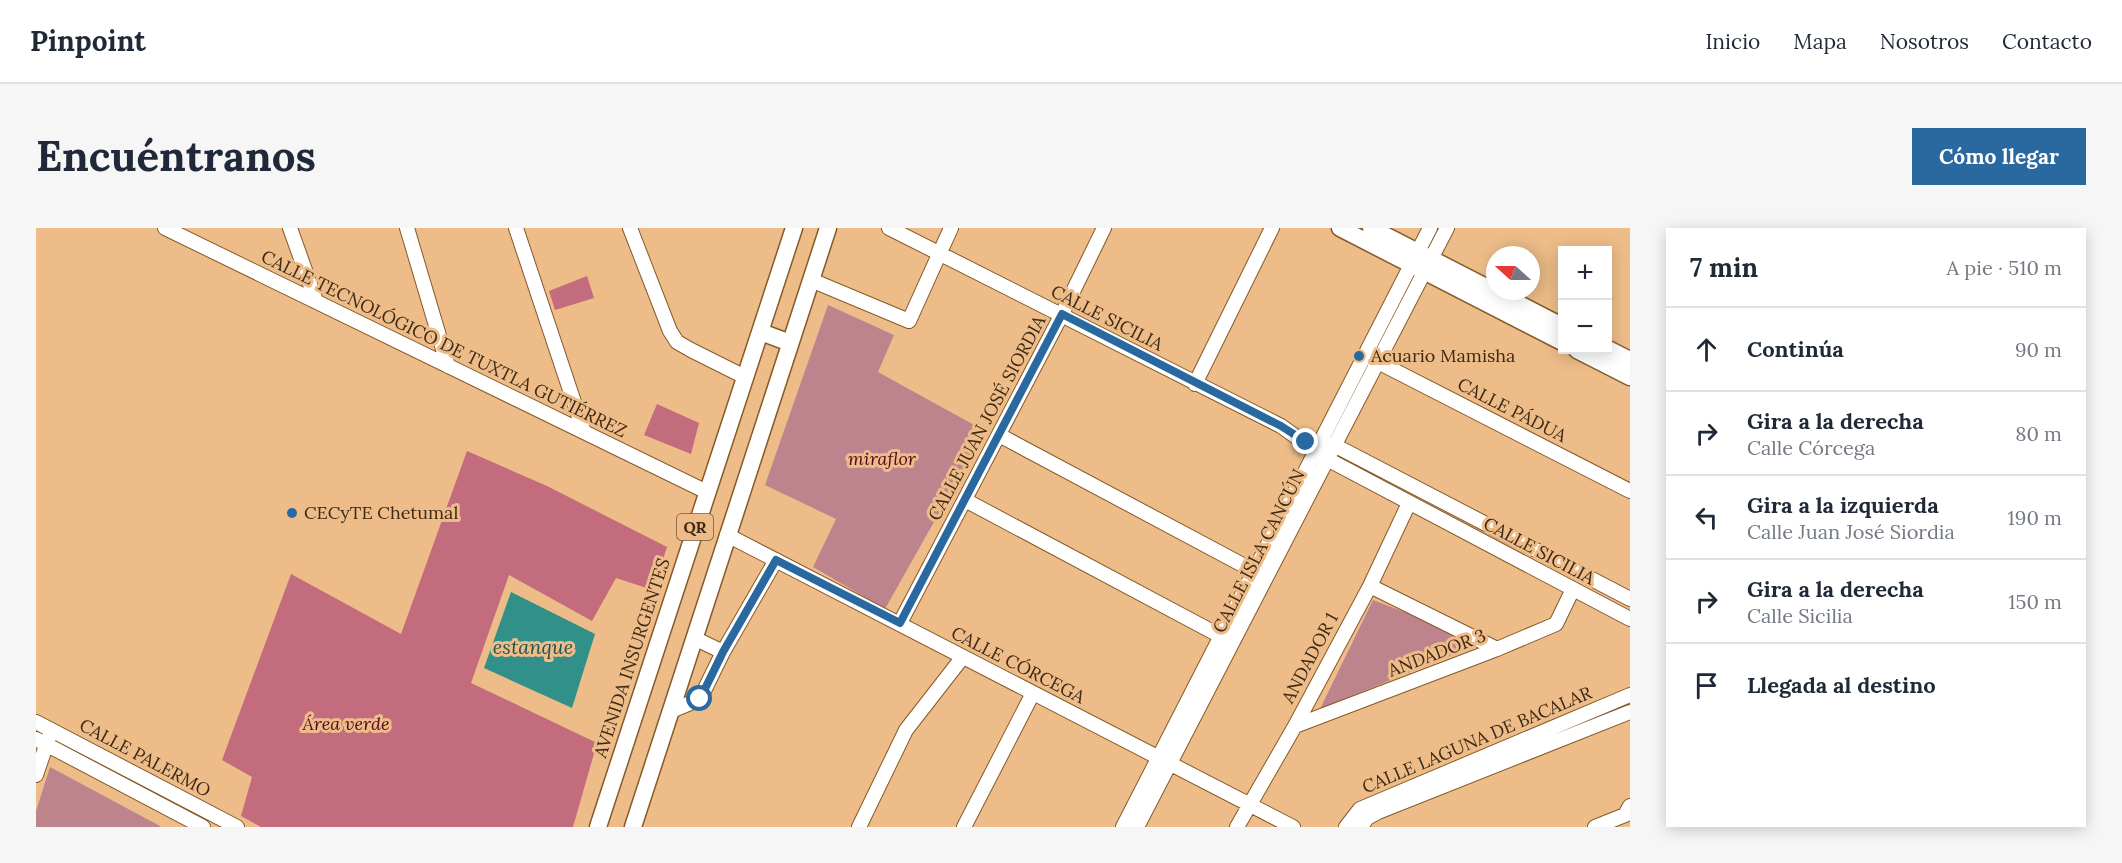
<!DOCTYPE html>
<html lang="es">
<meta charset="utf-8">
<style>
:root{--surface:#fff;--page:#f6f6f7;--text:#1f2937;--muted:#747a83;--line:#e0e1e3;--accent:#2a699f}
body{margin:0;font-family:Lora,serif;background:var(--page);color:var(--text)}
.controls{position:absolute;right:18px;top:18px;display:grid;overflow:hidden;border-radius:0px;box-shadow:0 3px 15px #0003}
.controls button{width:54px;height:54px;display:grid;place-items:center;padding:0;border:0;border-bottom:2px solid var(--line);background:var(--surface);color:var(--text);font:30px sans-serif}
.compass{position:absolute;left:1450px;top:18px;width:54px;height:54px;border-radius:50%;background:var(--surface);box-shadow:0 3px 15px #0003;rotate:291deg}
.stop{position:absolute;width:18px;height:18px;margin:-14px;border:4px solid #2a699f;border-radius:50%;background:#fff}
.stop.end{background:#2a699f;border-color:#fff;box-shadow:0 2px 6px #0008}
.list{margin:0;padding:0;list-style:none}
h2{display:flex;justify-content:space-between;align-items:center;height:78px;margin:0;padding:0 24px;font-size:26px}
h2 small{font-size:20px;font-weight:400;color:var(--muted)}
.list li{display:grid;grid-template-columns:39px 1fr auto;gap:18px;align-items:center;box-sizing:border-box;height:84px;padding:0 24px;border-top:2px solid var(--line)}
.list b{display:block;font-size:22px;white-space:nowrap}
.list p{margin:0;font-size:20px;white-space:nowrap;color:var(--muted)}
.list em{font-size:20px;font-style:normal;color:var(--muted)}
.icon{flex:none;width:33px;height:33px;fill:none;stroke:currentColor;stroke-width:2;stroke-linecap:round;stroke-linejoin:round}
.map{position:relative;flex:none;width:1594px;height:599px;overflow:hidden;border-radius:0px}
header{display:flex;align-items:center;gap:36px;box-sizing:border-box;height:84px;padding:0 30px;background:var(--surface);border-bottom:2px solid var(--line)}
header strong{font-size:28px}
nav{display:flex;gap:33px;margin-inline-start:auto;font-size:21px}
.intro{display:flex;align-items:center;justify-content:space-between;box-sizing:border-box;height:144px;padding:0 36px}
h1{margin:0;font-size:42px}
.button{padding:15px 27px;border-radius:0px;background:var(--accent);color:#fff;font-size:21px;font-weight:700}
main{display:flex;gap:36px;padding:0 36px}
aside{flex:1;background:var(--surface);border-radius:0px;box-shadow:0 3px 15px #0003}
.map>svg:first-child{display:block}
</style>
<header>
<strong>Pinpoint</strong>
<nav><a>Inicio</a><a>Mapa</a><a>Nosotros</a><a>Contacto</a></nav>
</header>
<div class="intro"><h1>Encuéntranos</h1><a class="button">Cómo llegar</a></div>
<main>
<div class="map">
<svg width="1594" height="599" viewBox="0 0 1594 599">
<rect width="100%" height="100%" fill="#edbc88"/>
<path fill="#be848e" d="M792 77 858 107 842 144 949 203 849 381 777 339 800 291 729 257Z
M1337 372 1405 398 1443 416 1284 481Z
M14 539 124 598V599H0V583Z"/>
<path fill="#c26c7d" d="M551 48 558 70 519 82 513 63Z
M621 176 663 195 655 226 608 207Z
M431 223 511 258 631 319 617 362 580 350 556 393 473 347 435 455 561 515 537 599H225L205 588 216 549 186 532 255 346 365 406Z"/>
<path fill="#319089" d="M475 364 559 406 536 480 448 440Z"/>
<g fill="none" stroke-linecap="round" stroke-linejoin="round">
<defs>
<path id="minor" d="M129 0 671 264
M254 0 280 73
M371 0 412 138
M480 0 548 204
M594 0 634 103 641 114 655 122 709 149
M853 0 1245 198 1291 231 1594 391
M775 52 873 93 915 0
M1334 130 1594 263
M1159 156 1236 0
M963 207 1218 343
M1292 217H1298L1594 371
M929 272 1192 412
M691 307 1257 599
M1334 358 1461 421
M864 395 1026 86 1068 0
M658 410 687 424
M635 483 664 471 687 424 740 332
M0 494 201 599
M1259 498 1461 421 1520 396 1537 361
M0 511 167 599
M0 547 13 509
M823 599 870 502 926 430
M928 599 997 465
M1087 599 1394 0
M1101 599 1411 0
M1201 599 1259 498 1334 358 1373 275
M1310 599 1324 581 1594 467
M1325 599 1331 590 1342 584 1594 484
M1559 599 1589 587 1594 578"/>
<path id="major" d="M1304 0 1526 114
M1335 0 1526 98
M725 104 754 115
M1572 121 1594 132
M1541 122 1594 149
M562 599 758 0
M597 599 792 0"/>
</defs>
<use href="#minor" stroke="#855a27" stroke-width="16"/>
<use href="#major" stroke="#855a27" stroke-width="19"/>
<use href="#minor" stroke="#fff" stroke-width="14"/>
<use href="#major" stroke="#fff" stroke-width="16"/>
</g>
<g fill="none" stroke-linecap="round" stroke-linejoin="round">
<path stroke="#2a699f" stroke-width="8" d="M664 471 687 424 740 332 864 395 1026 86 1245 198 1270 214"/>
</g>
<g fill="#2a699f" stroke="#edbc88" stroke-width="2">
<circle cx="1323" cy="128" r="6"/>
<circle cx="256" cy="285" r="6"/>
</g>
<g text-anchor="middle" stroke-width="6" stroke-linejoin="round" paint-order="stroke">
<rect fill="#edbc88" stroke="#725638" stroke-width="1.5" x="641" y="286" width="36" height="26" rx="4.5"/>
<g font-size="16" font-weight="bold" fill="#3d2a15">
<text x="659" y="305">QR</text>
</g>
<g font-size="18" fill="#3d2a15" stroke="#edbc88">
<text transform="translate(1071 90) rotate(27)" y="6">CALLE SICILIA</text>
<text transform="translate(408 116) rotate(26)" y="6">CALLE TECNOLÓGICO DE TUXTLA GUTIÉRREZ</text>
<text transform="translate(1476 182) rotate(27)" y="6">CALLE PÁDUA</text>
<text transform="translate(951 190) rotate(-62)" y="6">CALLE JUAN JOSÉ SIORDIA</text>
<text transform="translate(1223 323) rotate(-63)" y="6">CALLE ISLA CANCÚN</text>
<text transform="translate(1503 323) rotate(28)" y="6">CALLE SICILIA</text>
<text transform="translate(1401 425) rotate(-21)" y="6">ANDADOR 3</text>
<text transform="translate(596 430) rotate(-72)" y="6">AVENIDA INSURGENTES</text>
<text transform="translate(1274 430) rotate(-62)" y="6">ANDADOR 1</text>
<text transform="translate(982 437) rotate(27)" y="6">CALLE CÓRCEGA</text>
<text transform="translate(1441 512) rotate(-23)" y="6">CALLE LAGUNA DE BACALAR</text>
<text transform="translate(109 530) rotate(28)" y="6">CALLE PALERMO</text>
</g>
<g font-size="18" fill="#3d2a15" stroke="#edbc88" text-anchor="start">
<text x="1335" y="134">Acuario Mamisha</text>
<text x="268" y="291">CECyTE Chetumal</text>
</g>
<g font-size="18" font-style="italic" fill="#560522" stroke="#edbc88">
<text x="846" y="237">miraflor</text>
<text x="310" y="502">Área verde</text>
</g>
<g font-size="20" font-style="italic" fill="#1f5450" stroke="#edbc88">
<text x="497" y="426">estanque</text>
</g>
</g>
</svg>
<div class="controls">
<button>+</button>
<button>−</button>
</div>
<svg class="compass" viewBox="-18 -18 36 36"><path d="M0-13l5 13h-10z" fill="#e53935"/><path d="M0 13l5-13h-10z" fill="#747a83"/></svg>
<div class="stop" style="left:664px;top:471px"></div>
<div class="stop end" style="left:1270px;top:214px"></div>
</div>
<aside>
<h2>7 min<small>A pie · 510 m</small></h2>
<ul class="list">
<li><svg class="icon" aria-label="ahead" viewBox="0 0 24 24"><path d="M12 20V5M6 11l6-6 6 6"/></svg><div><b>Continúa</b></div><em>90 m</em></li>
<li><svg class="icon" aria-label="right" viewBox="0 0 24 24"><path d="M7 20v-9h11M14 6l5 5-5 5"/></svg><div><b>Gira a la derecha</b><p>Calle Córcega</p></div><em>80 m</em></li>
<li><svg class="icon" aria-label="left" viewBox="0 0 24 24"><path d="M17 20v-9H6M10 6l-5 5 5 5"/></svg><div><b>Gira a la izquierda</b><p>Calle Juan José Siordia</p></div><em>190 m</em></li>
<li><svg class="icon" aria-label="right" viewBox="0 0 24 24"><path d="M7 20v-9h11M14 6l5 5-5 5"/></svg><div><b>Gira a la derecha</b><p>Calle Sicilia</p></div><em>150 m</em></li>
<li><svg class="icon" aria-label="arrive" viewBox="0 0 24 24"><path d="M6 21V4h12l-3 4 3 4H6"/></svg><div><b>Llegada al destino</b></div></li>
</ul>
</aside>
</main>
